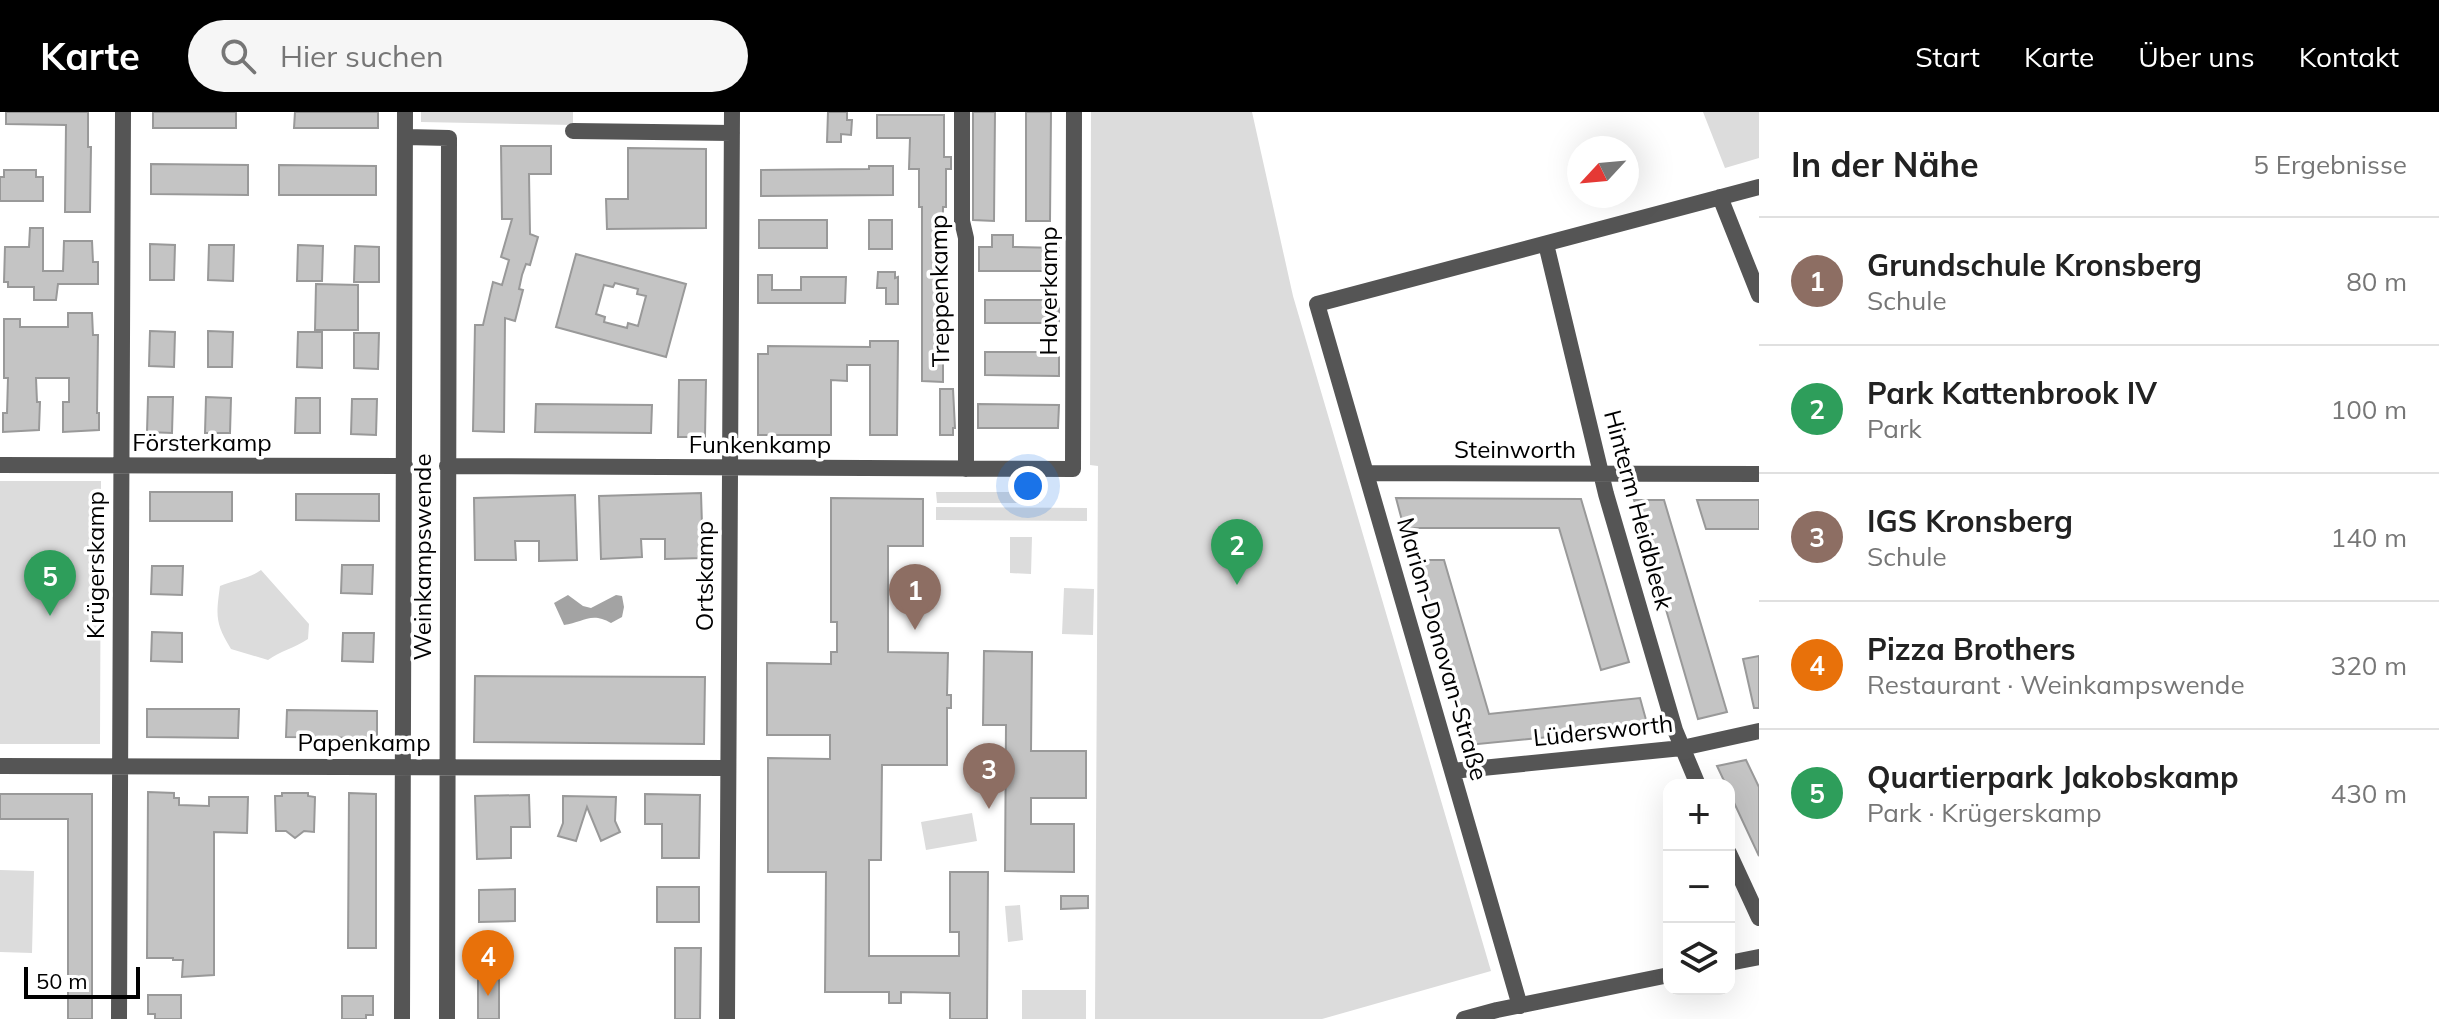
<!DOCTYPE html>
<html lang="de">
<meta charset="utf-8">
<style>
:root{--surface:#fff;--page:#f6f6f6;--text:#222;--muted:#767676;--line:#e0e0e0;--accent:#000}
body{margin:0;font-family:Mulish,sans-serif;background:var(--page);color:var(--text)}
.controls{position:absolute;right:24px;bottom:24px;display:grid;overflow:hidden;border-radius:16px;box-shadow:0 8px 32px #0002}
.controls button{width:72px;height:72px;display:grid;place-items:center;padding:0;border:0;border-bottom:2px solid var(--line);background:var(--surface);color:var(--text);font:40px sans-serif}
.compass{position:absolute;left:1567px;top:24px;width:72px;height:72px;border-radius:50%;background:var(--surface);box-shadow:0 8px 32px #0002;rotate:244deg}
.scale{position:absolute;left:24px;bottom:20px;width:116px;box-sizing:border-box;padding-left:8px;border:4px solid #000;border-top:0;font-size:22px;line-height:28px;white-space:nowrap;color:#000;-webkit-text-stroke:6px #fff;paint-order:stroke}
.you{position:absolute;left:1028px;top:374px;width:28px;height:28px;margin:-20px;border:6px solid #fff;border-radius:50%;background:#1a73e8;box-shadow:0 0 0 12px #1a73e833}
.badge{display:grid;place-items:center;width:52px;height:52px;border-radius:50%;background:var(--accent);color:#fff;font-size:26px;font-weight:700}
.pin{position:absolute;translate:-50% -66px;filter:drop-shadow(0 2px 4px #0008)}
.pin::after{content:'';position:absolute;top:42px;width:28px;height:24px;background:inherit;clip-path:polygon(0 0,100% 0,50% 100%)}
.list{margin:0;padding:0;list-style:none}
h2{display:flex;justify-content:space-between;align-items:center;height:104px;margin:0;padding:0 32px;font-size:34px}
h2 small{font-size:26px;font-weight:400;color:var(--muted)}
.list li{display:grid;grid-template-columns:52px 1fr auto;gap:24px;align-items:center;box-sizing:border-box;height:128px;padding:0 32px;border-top:2px solid var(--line)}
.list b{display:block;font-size:30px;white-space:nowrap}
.list p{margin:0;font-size:26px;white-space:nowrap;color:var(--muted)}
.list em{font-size:26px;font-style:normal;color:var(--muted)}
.icon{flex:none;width:44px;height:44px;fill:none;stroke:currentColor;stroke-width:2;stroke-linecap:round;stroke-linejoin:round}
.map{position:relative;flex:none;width:1759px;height:907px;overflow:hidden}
header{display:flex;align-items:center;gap:48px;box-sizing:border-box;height:112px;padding:0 40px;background:var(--accent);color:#fff}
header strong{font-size:38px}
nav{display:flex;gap:44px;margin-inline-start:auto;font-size:28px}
.search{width:560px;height:72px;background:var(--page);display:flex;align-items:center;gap:20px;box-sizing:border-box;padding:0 28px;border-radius:44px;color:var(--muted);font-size:30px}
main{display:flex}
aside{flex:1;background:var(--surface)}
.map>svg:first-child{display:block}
</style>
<header>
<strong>Karte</strong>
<div class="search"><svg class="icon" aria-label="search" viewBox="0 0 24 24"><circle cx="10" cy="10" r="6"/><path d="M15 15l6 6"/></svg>Hier suchen</div>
<nav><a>Start</a><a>Karte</a><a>Über uns</a><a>Kontakt</a></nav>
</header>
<main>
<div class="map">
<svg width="1759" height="907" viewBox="0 0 1759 907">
<rect width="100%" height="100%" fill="#fff"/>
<path fill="#dcdcdc" d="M421 0H573V13L421 10Z
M1091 0H1252L1293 184 1491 859 1322 907H1095L1098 354 1090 353Z
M1703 0H1759V46L1725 56Z
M0 369H101L100 632H0Z
M936 380H1040V391H937Z
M936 395 1087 396V409L936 408Z
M1010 425H1032L1031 462 1010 461Z
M261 458 309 512 308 527C295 536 280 539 268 548L231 537C215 511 216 504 220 474 234 468 249 467 261 458Z
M1064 476 1094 477 1093 523 1062 522Z
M972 701 977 729 926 738 921 710Z
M0 758 34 759 32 841 0 840Z
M1020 793 1023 828 1008 830 1005 794Z
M1022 878H1086V907H1022Z"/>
<path fill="#a3a3a3" d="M568 483 583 494 591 496 616 483 622 484 624 495 622 505 611 511C591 499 582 511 564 513L554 491Z"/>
<path fill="#c4c4c4" stroke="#999" stroke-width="2" fill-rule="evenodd" d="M6 0H88V35H91L90 100H65L66 13 6 12Z
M153 0H236V16H153Z
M295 0H378V16H294Z
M828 0H847V8H852L851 23 841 22V30H827Z
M973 0H995L994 109 973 108Z
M1026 0H1051L1050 109H1026Z
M877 3H944V45H951V57H946V95H943L941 247H943V270L922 269V95H919V57H909L910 26H877Z
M501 34H551V62H529L530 122 538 125 530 153 526 152 522 163 519 177 523 178 515 209 505 206 504 320 473 319 475 213H483L493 170 502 173 509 148 501 145 512 107H502Z
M628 36 706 37V116L607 117 606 87H628Z
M151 52 248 53V83L151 82Z
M279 53 376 54V83H279Z
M869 54H893V83L761 84V58L869 57Z
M4 58H36V65H43V89H0V65H4Z
M759 108H827V136H759Z
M869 108H892V137H869Z
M30 116H43V159H63L64 129H92L93 150H98V172H58L56 188H34V175H8V170H4L5 135H29Z
M992 123H1013V135L1059 136V159H979V135H992Z
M150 132 175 133 174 168H150Z
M209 133H234L233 169 208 168Z
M298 133 323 134 322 169H297Z
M355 134 379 135V170H354Z
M576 142 686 172 666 245 556 215ZM615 171 638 177 637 182 646 184 638 214 628 211 627 216 604 210 605 205 596 202 604 173 613 175Z
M878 160H895V166L898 165V192H886V176H877Z
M758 163H772V178H801V165H846L845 191H758Z
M316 172 358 173V218H315Z
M985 188H1059V211H985Z
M68 201H92L93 223H98L97 301H99V318L63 320V290H69V266H36L37 290H40L39 318 3 320V301H7L8 266H4V207H20V215H68Z
M150 219 175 220 174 255 149 254Z
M208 219 233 220 232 255H208Z
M298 220H322V256L297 255Z
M354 221H379L378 257 354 256Z
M870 229H898L897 323H870V253H847V269L831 268V323H758V242H768V234L870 235Z
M985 240H1059V264L985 263Z
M679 268H706L705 325H678Z
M940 277H953L955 316H953V323H940Z
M148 285H173L172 321 147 320Z
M206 285 231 286 230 321H205Z
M296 286H320V321H295Z
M352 287H377L376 323 351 322Z
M536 292 652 293 651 321 535 320Z
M978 292 1059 293 1058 316H978Z
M150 380H232V409H150Z
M701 381 703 446 665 447V427H641L642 445 601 447 599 384Z
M296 382H379V409L296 408Z
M575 383 577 448 539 449V429H515L516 448H475L474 386Z
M831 386 923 387V434H888V540L948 541 947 583H951V596H947V653H882L881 748H869V844H959V820H950V760H988L987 907H950V881L901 880V891H889V880H825L826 760H768V646L830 647V623H767V551L831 552V540H837V510H831Z
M1396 386 1581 387 1629 550 1601 558 1559 416H1404Z
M1634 388H1664L1727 600 1698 607Z
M1697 388H1759V417H1706Z
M1414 448H1444L1489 602 1640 586 1648 615 1468 633Z
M342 453H373L372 482 341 481Z
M152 454H183L182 483 151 482Z
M152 520 182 521V550L151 549Z
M343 521H374L373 550 342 549Z
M984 539 1032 540 1031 639H1086V686H1031V712H1074V760L1005 759 1006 613H983Z
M1759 544V596H1754L1743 547Z
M475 564 705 565 704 632 474 630Z
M147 597H239L238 626 147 625Z
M287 598 377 599V626L286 625Z
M1746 648 1759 675V744L1729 680V673H1726L1717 654Z
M148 680 174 681V686H179V693L209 694V685H248L247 721 214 720V863L182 865 183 848H173V846H147Z
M282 681H308V684L315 685 314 720 304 719 295 726 286 719H276L275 684H282Z
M349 681 376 682V836H348Z
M0 682H92V907H68V707H0Z
M645 682 700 683 699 746H662V712H645Z
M529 683 530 715H511V746L477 747 475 684Z
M563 684 616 685 615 709 620 720 601 729 587 695 576 729 558 724 563 711Z
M657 775H699V810H657Z
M515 777V809L479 810V778Z
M1061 784H1088V796L1061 797Z
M478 835H499V907H478Z
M675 836H701L700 907H675Z
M148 883H181V907H155V902H148Z
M342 884H373V903H366V907H342Z"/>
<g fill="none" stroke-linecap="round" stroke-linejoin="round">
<path stroke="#555" stroke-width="16" d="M962 0V109L966 126V357
M573 19 732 21
M406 25 449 26 447 907
M1720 85 1759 183
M1546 132 1606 382 1675 618 1698 673
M0 353 405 354
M447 354 1073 357 1074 0
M1366 361 1759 362
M0 654 728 656
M1452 659 1682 636 1759 619
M1729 741 1759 806
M1729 851 1759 845
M1520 894 1317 192 1759 75
M119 907 123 0
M402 907 405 0
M727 907 732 0
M1464 907 1497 898 1669 863"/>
</g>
<g text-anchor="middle" stroke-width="7" stroke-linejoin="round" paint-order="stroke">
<g font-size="24" fill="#000" stroke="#fff">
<text transform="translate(940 179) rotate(-91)" y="8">Treppenkamp</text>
<text transform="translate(1049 179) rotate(-90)" y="8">Haverkamp</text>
<text x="202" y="339">Försterkamp</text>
<text x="760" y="341">Funkenkamp</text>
<text x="1515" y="346">Steinworth</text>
<text transform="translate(1638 398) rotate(75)" y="8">Hinterm Heidbleek</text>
<text transform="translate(423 445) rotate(-90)" y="8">Weinkampswende</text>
<text transform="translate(96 453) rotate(-90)" y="8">Krügerskamp</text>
<text transform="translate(705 464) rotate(-90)" y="8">Ortskamp</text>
<text transform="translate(1442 537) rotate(74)" y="8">Marion-Donovan-Straße</text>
<text transform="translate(1603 619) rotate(-6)" y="8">Lüdersworth</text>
<text x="364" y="639">Papenkamp</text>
</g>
</g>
</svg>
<div class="controls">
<button>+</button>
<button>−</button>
<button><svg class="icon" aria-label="layers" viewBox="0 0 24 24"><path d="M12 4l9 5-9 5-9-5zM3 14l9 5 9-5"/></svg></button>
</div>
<svg class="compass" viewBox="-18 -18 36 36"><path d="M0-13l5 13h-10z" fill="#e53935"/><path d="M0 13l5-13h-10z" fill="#767676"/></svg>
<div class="scale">50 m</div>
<div class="you"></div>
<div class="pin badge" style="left:915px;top:518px;background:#8d6e63">1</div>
<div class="pin badge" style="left:1237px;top:473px;background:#2e9e5b">2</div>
<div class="pin badge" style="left:989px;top:697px;background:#8d6e63">3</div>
<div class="pin badge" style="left:488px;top:884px;background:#e8710a">4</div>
<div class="pin badge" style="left:50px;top:504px;background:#2e9e5b">5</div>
</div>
<aside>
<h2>In der Nähe<small>5 Ergebnisse</small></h2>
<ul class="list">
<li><span class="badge" style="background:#8d6e63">1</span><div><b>Grundschule Kronsberg</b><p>Schule</p></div><em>80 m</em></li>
<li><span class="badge" style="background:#2e9e5b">2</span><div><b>Park Kattenbrook IV</b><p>Park</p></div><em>100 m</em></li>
<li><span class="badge" style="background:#8d6e63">3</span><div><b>IGS Kronsberg</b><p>Schule</p></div><em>140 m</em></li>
<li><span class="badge" style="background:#e8710a">4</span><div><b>Pizza Brothers</b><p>Restaurant · Weinkampswende</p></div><em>320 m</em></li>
<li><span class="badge" style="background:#2e9e5b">5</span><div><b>Quartierpark Jakobskamp</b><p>Park · Krügerskamp</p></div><em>430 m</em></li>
</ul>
</aside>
</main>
